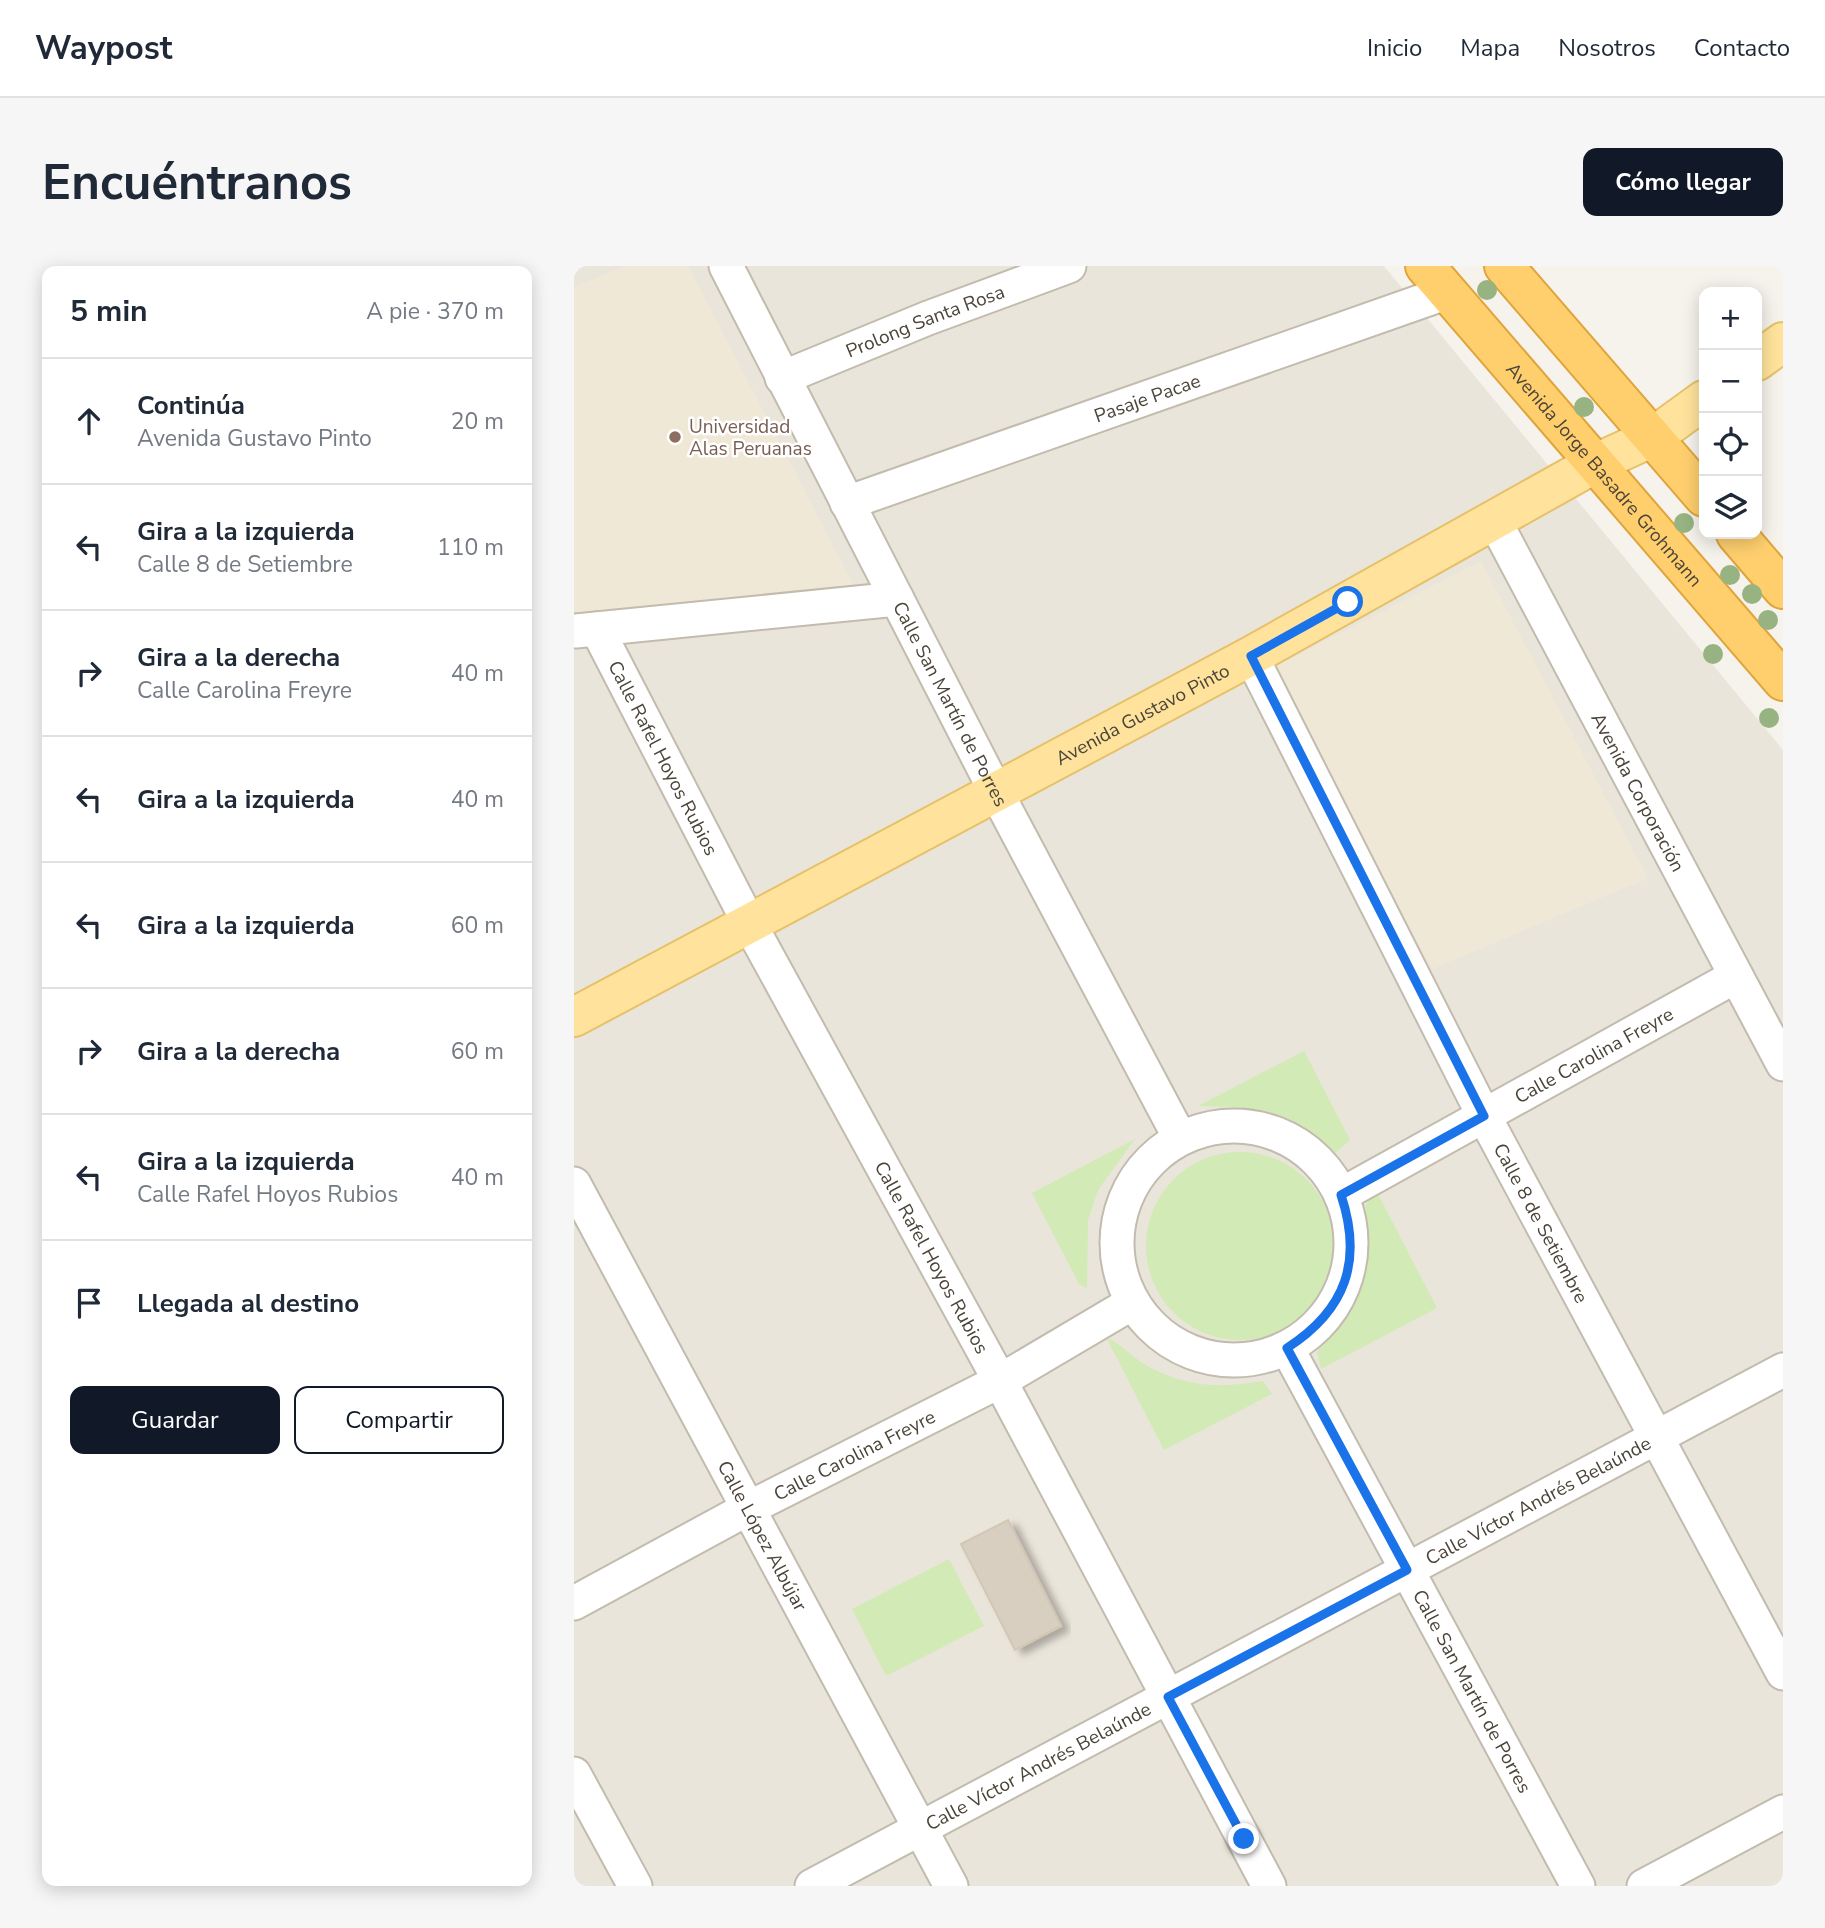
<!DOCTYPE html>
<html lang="es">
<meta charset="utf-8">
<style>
:root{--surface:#fff;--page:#f6f6f7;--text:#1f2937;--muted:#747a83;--line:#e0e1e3;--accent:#111827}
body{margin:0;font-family:"Nunito Sans",sans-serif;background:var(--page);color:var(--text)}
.controls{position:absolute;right:21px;top:21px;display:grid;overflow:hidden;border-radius:14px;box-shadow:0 4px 18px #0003}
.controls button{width:63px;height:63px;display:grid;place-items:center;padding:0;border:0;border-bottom:2px solid var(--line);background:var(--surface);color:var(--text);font:35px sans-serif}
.stop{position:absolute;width:21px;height:21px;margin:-16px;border:5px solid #1a73e8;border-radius:50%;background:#fff}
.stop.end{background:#1a73e8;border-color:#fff;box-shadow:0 2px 7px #0008}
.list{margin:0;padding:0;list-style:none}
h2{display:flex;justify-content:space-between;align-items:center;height:91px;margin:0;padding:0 28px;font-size:30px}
h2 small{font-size:23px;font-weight:400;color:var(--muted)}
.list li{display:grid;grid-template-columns:46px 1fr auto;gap:21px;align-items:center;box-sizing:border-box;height:126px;padding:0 28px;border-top:2px solid var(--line)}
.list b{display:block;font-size:26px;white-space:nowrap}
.list p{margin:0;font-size:23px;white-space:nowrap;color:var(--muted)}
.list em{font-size:23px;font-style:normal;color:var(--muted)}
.actions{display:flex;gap:14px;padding:21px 28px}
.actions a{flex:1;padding:16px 0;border:2px solid var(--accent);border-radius:14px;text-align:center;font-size:24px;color:var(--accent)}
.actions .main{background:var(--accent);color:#fff}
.icon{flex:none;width:38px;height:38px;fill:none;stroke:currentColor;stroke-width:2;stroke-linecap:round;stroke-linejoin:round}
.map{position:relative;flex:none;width:1209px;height:1620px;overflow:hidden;border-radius:14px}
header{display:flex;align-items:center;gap:42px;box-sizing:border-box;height:98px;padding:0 35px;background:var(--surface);border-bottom:2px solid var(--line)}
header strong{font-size:33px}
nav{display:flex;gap:38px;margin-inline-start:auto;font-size:24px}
.intro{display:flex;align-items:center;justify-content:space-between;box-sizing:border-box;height:168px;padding:0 42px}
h1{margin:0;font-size:49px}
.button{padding:18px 32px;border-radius:14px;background:var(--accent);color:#fff;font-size:24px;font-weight:700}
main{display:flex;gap:42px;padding:0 42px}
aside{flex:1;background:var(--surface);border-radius:14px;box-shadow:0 4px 18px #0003}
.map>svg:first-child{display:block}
</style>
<header>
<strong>Waypost</strong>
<nav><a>Inicio</a><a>Mapa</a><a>Nosotros</a><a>Contacto</a></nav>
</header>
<div class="intro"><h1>Encuéntranos</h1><a class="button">Cómo llegar</a></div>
<main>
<aside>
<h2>5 min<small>A pie · 370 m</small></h2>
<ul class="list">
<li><svg class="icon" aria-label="ahead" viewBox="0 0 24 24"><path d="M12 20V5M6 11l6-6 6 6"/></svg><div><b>Continúa</b><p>Avenida Gustavo Pinto</p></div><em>20 m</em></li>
<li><svg class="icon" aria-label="left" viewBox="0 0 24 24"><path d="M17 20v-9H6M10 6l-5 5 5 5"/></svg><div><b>Gira a la izquierda</b><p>Calle 8 de Setiembre</p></div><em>110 m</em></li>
<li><svg class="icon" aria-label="right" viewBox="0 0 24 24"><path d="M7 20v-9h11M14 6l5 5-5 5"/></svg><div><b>Gira a la derecha</b><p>Calle Carolina Freyre</p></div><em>40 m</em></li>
<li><svg class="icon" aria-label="left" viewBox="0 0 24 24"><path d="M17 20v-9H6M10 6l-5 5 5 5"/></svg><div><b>Gira a la izquierda</b></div><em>40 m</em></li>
<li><svg class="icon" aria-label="left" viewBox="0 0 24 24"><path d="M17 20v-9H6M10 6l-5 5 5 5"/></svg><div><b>Gira a la izquierda</b></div><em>60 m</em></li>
<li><svg class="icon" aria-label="right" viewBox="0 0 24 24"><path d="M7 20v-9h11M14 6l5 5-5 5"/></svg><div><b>Gira a la derecha</b></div><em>60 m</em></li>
<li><svg class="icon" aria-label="left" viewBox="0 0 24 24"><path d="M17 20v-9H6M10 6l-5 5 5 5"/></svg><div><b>Gira a la izquierda</b><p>Calle Rafel Hoyos Rubios</p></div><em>40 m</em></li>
<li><svg class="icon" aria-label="arrive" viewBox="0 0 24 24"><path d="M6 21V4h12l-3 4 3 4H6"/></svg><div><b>Llegada al destino</b></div></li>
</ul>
<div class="actions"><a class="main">Guardar</a><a>Compartir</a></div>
</aside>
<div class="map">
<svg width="1209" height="1620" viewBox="0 0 1209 1620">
<defs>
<filter id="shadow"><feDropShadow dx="8" dy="4.5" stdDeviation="3.5" flood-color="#0004"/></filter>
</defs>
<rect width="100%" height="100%" fill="#f6f3ec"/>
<path fill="#eae5da" d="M0 0H810L1209 484V1620H0Z"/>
<path fill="#efe8d6" d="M51 0H114L280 320 0 352V21Z
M907 295 1074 612 858 703 700 401Z"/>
<path fill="#d2eab5" d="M730 785 776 874 759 889C715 840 685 842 624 840Z
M561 873 524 924 514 954 513 1022 505 1018 458 927Z
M572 980a94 94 0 1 1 188 0a94 94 0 1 1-188 0Z
M802 924 863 1042 747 1103 743 1086 777 1042 790 1011 794 975 791 940Z
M532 1071C549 1079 561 1094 577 1102 616 1122 648 1122 689 1115L698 1128 590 1184Z
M375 1293 410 1360 312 1410 278 1343Z"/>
<path fill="#d8cfc1" stroke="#d3c7b4" stroke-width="2" filter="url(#shadow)" d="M434 1254 487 1360 441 1384 387 1278Z"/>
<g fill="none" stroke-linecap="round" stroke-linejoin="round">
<defs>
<g id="minor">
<path id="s1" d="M152 0 421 524 606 872"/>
<path id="s2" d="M208 112 354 52 495 0"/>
<path id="s3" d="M273 237 874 26"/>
<path id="s4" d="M920 254 1209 798"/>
<path id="s5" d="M23 363 175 657 426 1115 695 1620"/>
<path d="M2 365 323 333"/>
<path id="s6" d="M677 390 910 850 1209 1407"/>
<circle cx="660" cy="977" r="117"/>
<path id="s7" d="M0 918 377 1620"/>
<path id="s8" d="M767 929 1162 710"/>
<path id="s9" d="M713 1082 1004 1620"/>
<path id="s10" d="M0 1337 173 1243 426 1115 558 1037"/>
<path d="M0 1508 61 1620"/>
<path id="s11" d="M238 1620 1209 1104"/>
<path d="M1070 1620 1209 1546"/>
</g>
<g id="major">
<path d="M1183 95 1209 76"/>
<path id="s12" d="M0 751 677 390 1020 198 1079 171 1130 134"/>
</g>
<g id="highway">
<path id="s13" d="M851 0 1209 415"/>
<path d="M930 0 1130 231"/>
<path d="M1162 268 1209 323"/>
</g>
</defs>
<use href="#minor" stroke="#c2bbae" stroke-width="37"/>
<use href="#major" stroke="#e6c16a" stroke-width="42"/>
<use href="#highway" stroke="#e0a43c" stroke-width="42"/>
<use href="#minor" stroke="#fff" stroke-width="33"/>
<use href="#major" stroke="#ffe39c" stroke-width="38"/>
<use href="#highway" stroke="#ffcf6e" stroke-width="38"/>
</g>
<g fill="#97b381">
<circle cx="913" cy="24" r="10"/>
<circle cx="1010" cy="141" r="10"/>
<circle cx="1110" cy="257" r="10"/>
<circle cx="1156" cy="309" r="10"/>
<circle cx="1178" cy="328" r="10"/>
<circle cx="1194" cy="354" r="10"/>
<circle cx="1139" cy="388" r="10"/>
<circle cx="1195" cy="452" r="10"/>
</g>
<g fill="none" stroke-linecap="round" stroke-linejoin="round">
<path stroke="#1a73e8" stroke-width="9" d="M670 1573 594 1431 833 1304 713 1082C772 1044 789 995 767 929L910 850 677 390 774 336"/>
</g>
<circle fill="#8d6e63" stroke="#fff" stroke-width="2.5" cx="101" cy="171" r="7"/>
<g text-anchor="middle" stroke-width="5" stroke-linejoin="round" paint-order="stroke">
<g font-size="19" fill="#4b4439" stroke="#fff">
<text dy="7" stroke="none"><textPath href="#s2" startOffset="154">Prolong Santa Rosa</textPath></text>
<text dy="7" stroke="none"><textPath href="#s3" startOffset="318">Pasaje Pacae</textPath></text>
<text dy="7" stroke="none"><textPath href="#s13" startOffset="275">Avenida Jorge Basadre Grohmann</textPath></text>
<text dy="7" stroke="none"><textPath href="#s1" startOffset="492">Calle San Martín de Porres</textPath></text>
<text dy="7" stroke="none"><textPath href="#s12" startOffset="644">Avenida Gustavo Pinto</textPath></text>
<text dy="7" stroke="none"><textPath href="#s5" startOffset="145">Calle Rafel Hoyos Rubios</textPath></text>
<text dy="7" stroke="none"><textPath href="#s4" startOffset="308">Avenida Corporación</textPath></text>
<text dy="7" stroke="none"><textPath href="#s8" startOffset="289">Calle Carolina Freyre</textPath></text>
<text dy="7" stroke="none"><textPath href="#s6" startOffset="637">Calle 8 de Setiembre</textPath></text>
<text dy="7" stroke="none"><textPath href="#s5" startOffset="712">Calle Rafel Hoyos Rubios</textPath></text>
<text dy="7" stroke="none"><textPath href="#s10" startOffset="317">Calle Carolina Freyre</textPath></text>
<text dy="7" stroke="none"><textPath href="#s11" startOffset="822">Calle Víctor Andrés Belaúnde</textPath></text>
<text dy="7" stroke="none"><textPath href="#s7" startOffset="399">Calle López Albújar</textPath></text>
<text dy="7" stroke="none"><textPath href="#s9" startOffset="390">Calle San Martín de Porres</textPath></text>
<text dy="7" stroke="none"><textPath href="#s11" startOffset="256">Calle Víctor Andrés Belaúnde</textPath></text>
</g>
<g font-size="19" fill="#785e54" stroke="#fff" text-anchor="start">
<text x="115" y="167">Universidad<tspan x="115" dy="22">Alas Peruanas</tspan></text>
</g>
</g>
</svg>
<div class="controls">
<button>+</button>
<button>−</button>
<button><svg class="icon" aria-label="locate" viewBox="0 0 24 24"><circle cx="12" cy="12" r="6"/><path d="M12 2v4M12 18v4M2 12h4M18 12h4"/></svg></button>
<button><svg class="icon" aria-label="layers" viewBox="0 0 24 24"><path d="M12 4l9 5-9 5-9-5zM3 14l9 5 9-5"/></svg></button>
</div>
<div class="stop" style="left:774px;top:336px"></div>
<div class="stop end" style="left:670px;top:1573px"></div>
</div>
</main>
